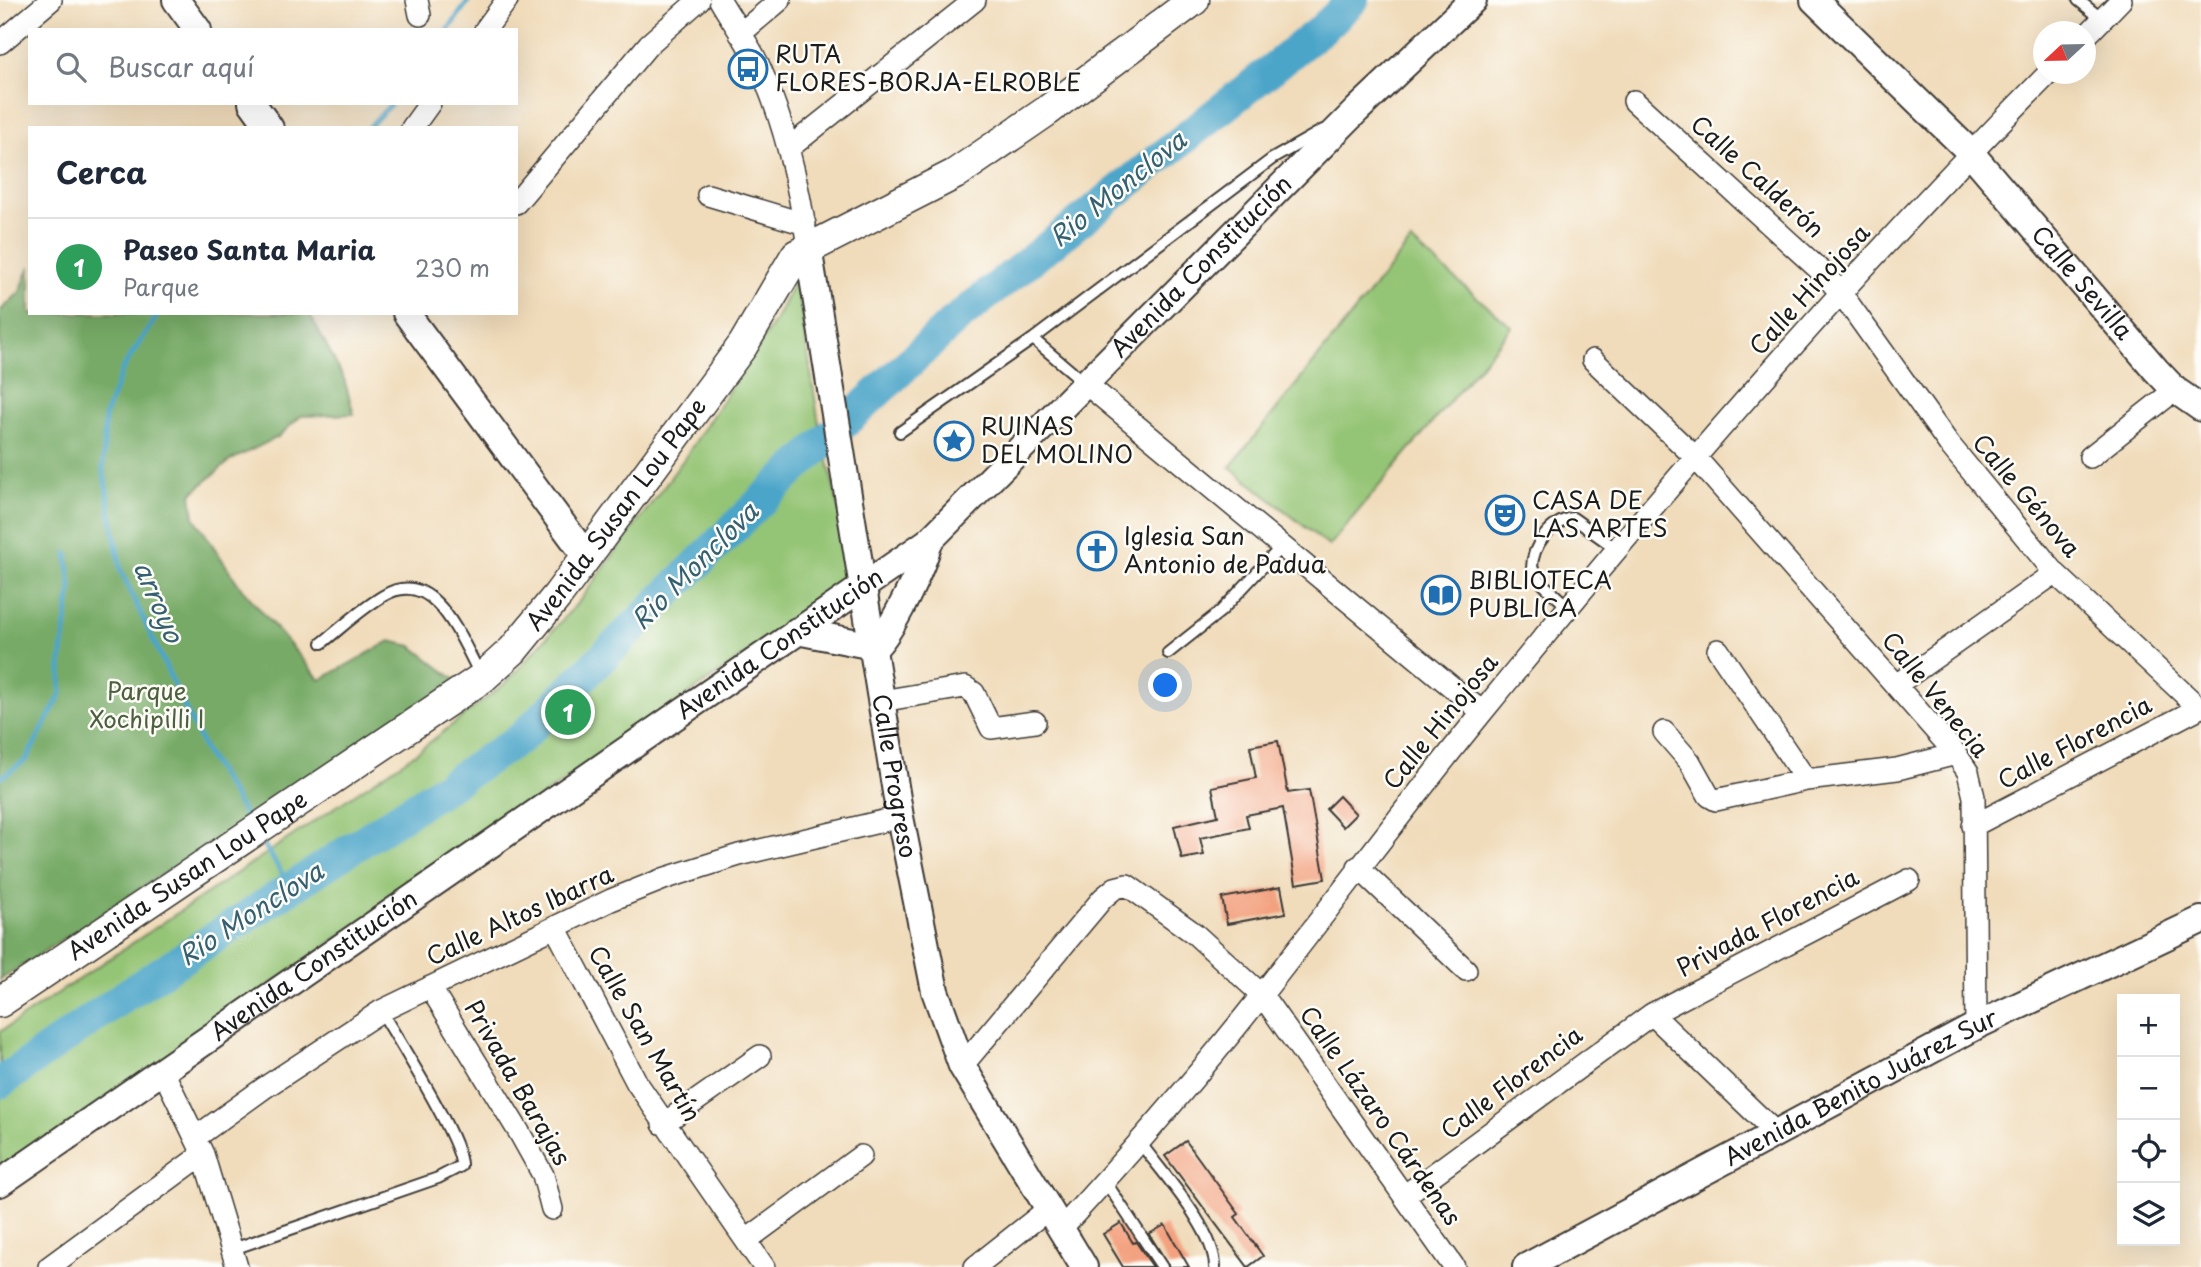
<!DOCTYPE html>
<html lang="es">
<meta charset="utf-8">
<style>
:root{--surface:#fff;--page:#f2f2f3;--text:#1f2937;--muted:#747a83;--line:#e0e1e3;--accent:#1f6fb2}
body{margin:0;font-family:"Playpen Sans",sans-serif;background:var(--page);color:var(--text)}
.controls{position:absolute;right:21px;bottom:21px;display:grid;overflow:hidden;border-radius:0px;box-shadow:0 7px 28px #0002}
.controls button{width:63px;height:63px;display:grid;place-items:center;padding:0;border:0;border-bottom:2px solid var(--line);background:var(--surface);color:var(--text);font:35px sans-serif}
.compass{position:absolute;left:2033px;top:21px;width:63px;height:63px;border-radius:50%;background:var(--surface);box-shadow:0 7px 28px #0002;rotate:248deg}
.you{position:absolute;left:1166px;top:686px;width:24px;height:24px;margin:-18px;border:5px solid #fff;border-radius:50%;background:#1a73e8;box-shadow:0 0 0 10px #1a73e833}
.badge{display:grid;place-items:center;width:46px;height:46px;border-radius:50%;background:var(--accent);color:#fff;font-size:23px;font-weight:700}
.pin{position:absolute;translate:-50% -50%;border:4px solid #fff;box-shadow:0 2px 7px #0006}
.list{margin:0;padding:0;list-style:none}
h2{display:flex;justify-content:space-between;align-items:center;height:91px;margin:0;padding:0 28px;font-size:30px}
h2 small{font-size:23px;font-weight:400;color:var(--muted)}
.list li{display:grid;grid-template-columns:46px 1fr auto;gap:21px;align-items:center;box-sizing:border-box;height:98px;padding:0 28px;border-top:2px solid var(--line)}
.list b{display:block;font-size:26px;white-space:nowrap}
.list p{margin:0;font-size:23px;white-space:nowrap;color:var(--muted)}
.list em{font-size:23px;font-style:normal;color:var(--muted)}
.icon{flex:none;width:38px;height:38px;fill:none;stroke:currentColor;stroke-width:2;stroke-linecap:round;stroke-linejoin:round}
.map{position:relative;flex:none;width:2201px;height:1267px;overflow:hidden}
.search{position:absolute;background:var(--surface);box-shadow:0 7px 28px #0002;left:28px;top:28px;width:490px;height:77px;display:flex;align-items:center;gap:18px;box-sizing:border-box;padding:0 24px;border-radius:0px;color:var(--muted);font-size:26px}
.panel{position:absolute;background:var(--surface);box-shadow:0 7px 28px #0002;left:28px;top:126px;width:490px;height:189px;border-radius:0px}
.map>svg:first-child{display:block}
</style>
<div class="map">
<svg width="2201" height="1267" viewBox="0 0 2201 1267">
<rect width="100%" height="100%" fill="#fdfcf7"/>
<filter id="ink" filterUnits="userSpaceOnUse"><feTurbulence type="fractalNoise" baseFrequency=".0143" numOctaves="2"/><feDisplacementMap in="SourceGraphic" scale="14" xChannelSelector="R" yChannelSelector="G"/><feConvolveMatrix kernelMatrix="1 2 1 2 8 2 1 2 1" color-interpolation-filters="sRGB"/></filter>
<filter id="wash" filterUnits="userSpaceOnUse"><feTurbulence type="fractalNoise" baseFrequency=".00686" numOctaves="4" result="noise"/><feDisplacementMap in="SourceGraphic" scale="28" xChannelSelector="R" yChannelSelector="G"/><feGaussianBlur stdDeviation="1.57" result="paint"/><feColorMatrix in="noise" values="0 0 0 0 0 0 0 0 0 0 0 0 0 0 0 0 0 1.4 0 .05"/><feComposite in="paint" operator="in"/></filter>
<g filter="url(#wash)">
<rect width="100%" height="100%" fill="#f0dbba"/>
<path fill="#94c474" stroke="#587048" stroke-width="2" d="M1411 241 1512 327 1329 546 1230 467Z
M796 278 818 418 855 579 0 1172V1032L416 753 507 682 581 599 684 459 777 317Z"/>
<path fill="#7a6" stroke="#4a6341" stroke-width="2" d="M30 266V313H309L344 379 354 414 301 416 278 437 231 460 191 494 194 517 239 585 320 680 390 641 412 646 458 682 0 980V311L20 292Z"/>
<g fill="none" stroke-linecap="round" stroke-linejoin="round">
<path stroke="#4ba5c9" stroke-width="5" d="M448 30 469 0
M368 128 392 103
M159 313 123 368 105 416 103 469 121 571 206 753 250 823
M0 778 26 760 61 694V660L71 589 67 553
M261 840 291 888"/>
<path stroke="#4ba5c9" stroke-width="32" d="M0 1083 126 995 521 738 768 494 954 321 1322 29 1353 0"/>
</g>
<g id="blocks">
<path fill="#f3a17f" d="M1278 741 1288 793 1309 790 1325 879 1296 884 1283 808 1246 815 1249 828 1200 838 1204 855 1182 859 1174 826 1218 816 1212 787 1256 778 1250 746Z
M1339 796 1356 814 1343 827 1326 809Z
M1281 887 1286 913 1227 924 1222 898Z
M1186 1141 1239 1214 1235 1217 1263 1256 1248 1267 1165 1156Z
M1121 1223 1133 1243 1136 1242 1153 1267H1123L1103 1234Z
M1165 1225 1189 1267H1170L1149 1234Z"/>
</g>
</g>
<g filter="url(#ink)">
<use href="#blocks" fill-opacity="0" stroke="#3c3934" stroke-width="2"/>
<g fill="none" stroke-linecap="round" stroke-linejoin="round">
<defs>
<path id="service" d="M2078 0 2102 19
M1033 339 1272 159 1323 130
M900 432 1033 339 1085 383
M1569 608 1543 584 1532 568C1532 546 1551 521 1573 518L1618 550
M322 643C342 627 361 609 383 596 435 565 461 640 481 676
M1168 653 1221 611 1281 547
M1139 1141C1161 1172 1215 1229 1215 1267
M1105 1181 1162 1267
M233 1249 438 1178 461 1166C463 1142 397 1038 381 1011"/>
<path id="minor" d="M417 0 420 15
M720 0C733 23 750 45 761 70 786 126 799 186 808 247
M485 30 507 0
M740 34 780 0
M2086 36 2121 0
M0 43 51 0
M1634 101 1823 273 1841 293 1949 444 2055 573 2199 708
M412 128 430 103
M789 148 975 0
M708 195 805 224
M516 203 649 44 699 0
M1593 360 1695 457 1956 754 1968 772 1974 797 1976 1026
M1085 383 1482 712
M2090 457 2175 390
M1718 650 1806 780
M1896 685 2055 573
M881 701 965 687 974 693 991 728 1035 722
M1664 732 1690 762 1709 796 1716 800 1806 780 1897 769 1956 754
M1973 826 2201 707
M1358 867 1466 970
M555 927 637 1083 764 1267
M430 987 519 1132 543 1175 552 1209
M1652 1014 1776 1133
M962 1066 1103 898 1115 888 1127 885 1195 934 1262 995 1454 1267
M162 1069 203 1154 237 1267
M663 1124 760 1056
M196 1137 264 1088 381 1011 611 900 666 878 739 855 900 817
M1404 1196 1652 1014 1909 880
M1060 1230C1130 1154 1200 1074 1264 992 1336 900 1406 806 1480 715 1660 493 1848 276 2048 74
M748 1239 861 1156
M49 1267 203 1154
M975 1267 1047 1210"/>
<g id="tertiary">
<path d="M176 0 198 30"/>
<path id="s1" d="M1814 0 1970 152 2156 370 2175 390 2201 408"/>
<path d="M252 103 270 128"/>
<path id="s2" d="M808 247 900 817 935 991 962 1066 1084 1267"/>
<path d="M406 313 586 556"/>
<path d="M797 631 873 646"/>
<path d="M874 648C892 632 923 566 929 541"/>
<path id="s3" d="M0 1183 929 541 1357 110 1473 0"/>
<path id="s4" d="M1526 1267 1976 1026 2201 920"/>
</g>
<g id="secondary">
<path id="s5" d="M0 1002 482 678 513 650 558 595 743 345 796 255 955 174 1047 111 1194 0"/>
</g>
</defs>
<use href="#service" stroke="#3c3934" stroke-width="14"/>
<use href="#minor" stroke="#3c3934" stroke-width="24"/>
<use href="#tertiary" stroke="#3c3934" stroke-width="30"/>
<use href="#secondary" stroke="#3c3934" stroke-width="33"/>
<use href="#service" stroke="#fff" stroke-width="10"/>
<use href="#minor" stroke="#fff" stroke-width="21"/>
<use href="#tertiary" stroke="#fff" stroke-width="26"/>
<use href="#secondary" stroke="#fff" stroke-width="30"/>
</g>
</g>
<defs>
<symbol id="bus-ring" viewBox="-11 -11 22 22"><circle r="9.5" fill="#fdfcf7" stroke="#1f6fb2" stroke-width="1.5"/><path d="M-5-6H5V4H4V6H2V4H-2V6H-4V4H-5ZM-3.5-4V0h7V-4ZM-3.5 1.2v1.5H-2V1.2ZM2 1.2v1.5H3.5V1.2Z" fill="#1f6fb2"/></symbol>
<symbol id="sight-ring" viewBox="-11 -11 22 22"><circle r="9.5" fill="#fdfcf7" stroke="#1f6fb2" stroke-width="1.5"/><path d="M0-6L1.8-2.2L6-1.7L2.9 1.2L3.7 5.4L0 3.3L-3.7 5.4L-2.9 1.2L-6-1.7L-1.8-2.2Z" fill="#1f6fb2"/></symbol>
<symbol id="theatre-ring" viewBox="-11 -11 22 22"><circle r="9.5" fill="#fdfcf7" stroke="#1f6fb2" stroke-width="1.5"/><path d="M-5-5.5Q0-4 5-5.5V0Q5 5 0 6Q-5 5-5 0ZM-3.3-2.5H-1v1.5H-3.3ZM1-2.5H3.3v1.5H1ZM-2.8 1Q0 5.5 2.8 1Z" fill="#1f6fb2"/></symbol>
<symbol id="church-ring" viewBox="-11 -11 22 22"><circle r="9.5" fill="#fdfcf7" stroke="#1f6fb2" stroke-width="1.5"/><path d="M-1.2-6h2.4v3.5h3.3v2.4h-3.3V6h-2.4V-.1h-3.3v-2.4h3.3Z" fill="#1f6fb2"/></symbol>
<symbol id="library-ring" viewBox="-11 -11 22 22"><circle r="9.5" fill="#fdfcf7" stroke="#1f6fb2" stroke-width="1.5"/><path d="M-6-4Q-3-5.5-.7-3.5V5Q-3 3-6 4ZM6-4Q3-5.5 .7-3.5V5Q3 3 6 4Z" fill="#1f6fb2"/></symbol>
</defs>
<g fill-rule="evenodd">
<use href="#bus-ring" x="726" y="47" width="44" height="44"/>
<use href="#sight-ring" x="932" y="419" width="44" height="44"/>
<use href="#theatre-ring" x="1483" y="493" width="44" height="44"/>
<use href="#church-ring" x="1075" y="529" width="44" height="44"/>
<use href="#library-ring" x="1419" y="573" width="44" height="44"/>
</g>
<g text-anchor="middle" stroke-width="5" stroke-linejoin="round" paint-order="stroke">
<g font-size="24" fill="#1c1c1c" stroke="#fdfcf7" text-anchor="start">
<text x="775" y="63">RUTA<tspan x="775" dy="28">FLORES-BORJA-ELROBLE</tspan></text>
<text x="981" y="435">RUINAS<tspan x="981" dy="28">DEL MOLINO</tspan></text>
<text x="1532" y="509">CASA DE<tspan x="1532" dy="28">LAS ARTES</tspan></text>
<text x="1124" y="545">Iglesia San<tspan x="1124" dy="28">Antonio de Padua</tspan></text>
<text x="1468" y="589">BIBLIOTECA<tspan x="1468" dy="28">PUBLICA</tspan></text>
</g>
<g font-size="24" fill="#1c1c1c" stroke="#fdfcf7">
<text transform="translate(1757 177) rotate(42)" y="8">Calle Calderón</text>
<text dy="8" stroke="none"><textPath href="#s3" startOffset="1516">Avenida Constitución</textPath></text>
<text dy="8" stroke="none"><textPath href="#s1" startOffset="390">Calle Sevilla</textPath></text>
<text transform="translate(1810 290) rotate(-48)" y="8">Calle Hinojosa</text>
<text transform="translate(2026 496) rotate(50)" y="8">Calle Génova</text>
<text dy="8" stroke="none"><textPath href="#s5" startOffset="793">Avenida Susan Lou Pape</textPath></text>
<text dy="8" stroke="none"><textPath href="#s3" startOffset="948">Avenida Constitución</textPath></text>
<text transform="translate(1935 695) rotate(51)" y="8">Calle Venecia</text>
<text transform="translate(1441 722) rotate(-51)" y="8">Calle Hinojosa</text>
<text transform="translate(2075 743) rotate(-28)" y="8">Calle Florencia</text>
<text dy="8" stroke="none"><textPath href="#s2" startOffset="536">Calle Progreso</textPath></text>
<text dy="8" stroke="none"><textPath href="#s5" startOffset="226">Avenida Susan Lou Pape</textPath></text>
<text transform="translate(520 916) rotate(-25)" y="8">Calle Altos Ibarra</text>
<text transform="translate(1768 923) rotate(-28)" y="8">Privada Florencia</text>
<text dy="8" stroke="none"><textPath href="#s3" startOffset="382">Avenida Constitución</textPath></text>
<text transform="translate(644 1034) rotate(60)" y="8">Calle San Martín</text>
<text transform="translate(517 1083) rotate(60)" y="8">Privada Barajas</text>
<text transform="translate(1512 1083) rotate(-37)" y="8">Calle Florencia</text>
<text dy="8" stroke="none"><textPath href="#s4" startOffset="380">Avenida Benito Juárez Sur</textPath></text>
<text transform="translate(1380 1116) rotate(55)" y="8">Calle Lázaro Cárdenas</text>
</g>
<g font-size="24" fill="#4c5f3f" stroke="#fdfcf7">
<text x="147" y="700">Parque<tspan x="147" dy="28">Xochipilli I</tspan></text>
</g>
<g font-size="26" font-style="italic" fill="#346072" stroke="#fdfcf7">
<text transform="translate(1118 189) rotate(-39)" y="9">Rio Monclova</text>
<text transform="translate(695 566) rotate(-45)" y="9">Rio Monclova</text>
<text transform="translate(158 602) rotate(67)" y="9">arroyo</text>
<text transform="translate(251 914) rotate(-33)" y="9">Rio Monclova</text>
</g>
</g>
</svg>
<div class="controls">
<button>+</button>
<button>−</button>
<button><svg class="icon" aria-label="locate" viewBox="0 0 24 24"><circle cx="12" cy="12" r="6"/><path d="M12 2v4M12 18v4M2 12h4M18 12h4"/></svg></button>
<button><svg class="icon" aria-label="layers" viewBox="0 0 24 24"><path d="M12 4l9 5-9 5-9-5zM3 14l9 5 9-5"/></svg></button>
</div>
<svg class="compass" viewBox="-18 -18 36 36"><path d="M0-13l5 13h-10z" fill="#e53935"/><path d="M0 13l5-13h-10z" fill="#747a83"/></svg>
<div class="you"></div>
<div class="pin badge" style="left:568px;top:712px;background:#2e9e5b">1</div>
<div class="search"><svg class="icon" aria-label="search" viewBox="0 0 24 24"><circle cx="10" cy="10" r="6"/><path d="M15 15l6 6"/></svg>Buscar aquí</div>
<section class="panel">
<h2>Cerca<small></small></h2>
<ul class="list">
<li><span class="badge" style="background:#2e9e5b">1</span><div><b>Paseo Santa Maria</b><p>Parque</p></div><em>230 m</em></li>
</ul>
</section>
</div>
